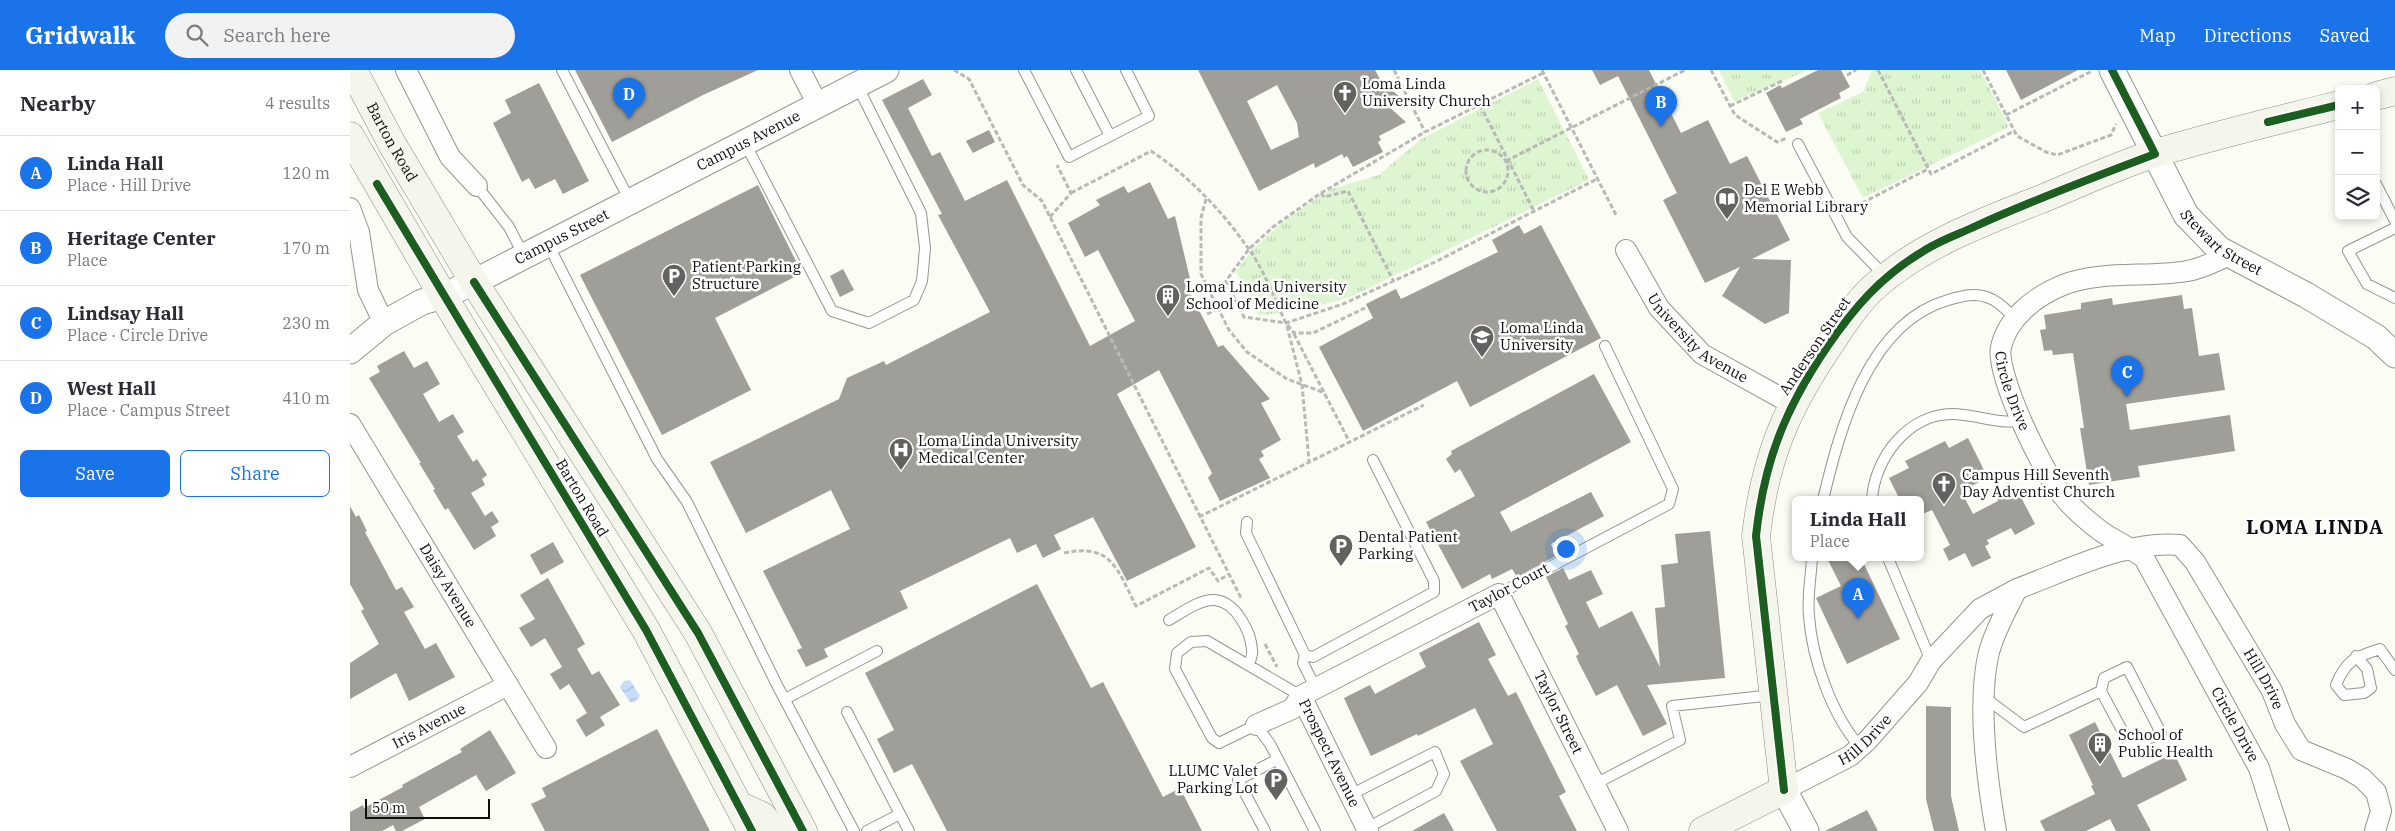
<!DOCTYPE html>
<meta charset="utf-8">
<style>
:root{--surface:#fff;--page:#f2f2f3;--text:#2b2b33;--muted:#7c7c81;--line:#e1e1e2;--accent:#1a73e8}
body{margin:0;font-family:"IBM Plex Serif",serif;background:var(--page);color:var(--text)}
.controls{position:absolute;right:15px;top:15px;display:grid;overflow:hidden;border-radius:8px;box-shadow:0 2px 8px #0003}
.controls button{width:45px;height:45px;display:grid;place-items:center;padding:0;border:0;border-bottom:1px solid var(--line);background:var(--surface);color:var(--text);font:25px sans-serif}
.scale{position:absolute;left:15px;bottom:12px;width:125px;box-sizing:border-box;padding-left:5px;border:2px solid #0f0f0f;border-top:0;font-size:14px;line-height:18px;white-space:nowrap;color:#0f0f0f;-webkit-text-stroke:4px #fff;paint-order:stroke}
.you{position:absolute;left:1215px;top:478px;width:18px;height:18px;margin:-12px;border:4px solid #fff;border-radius:50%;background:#1a73e8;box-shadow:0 0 0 8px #1a73e833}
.badge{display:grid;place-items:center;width:32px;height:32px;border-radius:50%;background:var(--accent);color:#fff;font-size:16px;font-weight:700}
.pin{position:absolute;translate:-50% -41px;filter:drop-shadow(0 1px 2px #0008)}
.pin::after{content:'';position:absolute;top:26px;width:18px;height:15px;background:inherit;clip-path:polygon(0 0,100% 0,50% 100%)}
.popup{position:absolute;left:1442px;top:426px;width:132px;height:65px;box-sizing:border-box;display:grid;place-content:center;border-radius:8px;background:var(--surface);filter:drop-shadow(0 1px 4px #0005);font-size:16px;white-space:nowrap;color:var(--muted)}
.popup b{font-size:19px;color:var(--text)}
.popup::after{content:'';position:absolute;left:50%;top:100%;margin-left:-10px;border:10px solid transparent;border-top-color:var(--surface)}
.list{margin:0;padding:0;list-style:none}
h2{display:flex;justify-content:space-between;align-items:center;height:65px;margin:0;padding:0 20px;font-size:21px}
h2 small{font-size:16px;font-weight:400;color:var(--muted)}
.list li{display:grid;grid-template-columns:32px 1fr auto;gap:15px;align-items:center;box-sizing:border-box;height:75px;padding:0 20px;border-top:1px solid var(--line)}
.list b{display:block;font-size:19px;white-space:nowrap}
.list p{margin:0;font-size:16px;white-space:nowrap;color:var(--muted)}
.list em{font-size:16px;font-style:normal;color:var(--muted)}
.actions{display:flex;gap:10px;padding:15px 20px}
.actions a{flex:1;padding:11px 0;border:1px solid var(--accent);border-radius:8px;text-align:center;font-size:18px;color:var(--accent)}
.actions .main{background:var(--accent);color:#fff}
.icon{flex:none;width:28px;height:28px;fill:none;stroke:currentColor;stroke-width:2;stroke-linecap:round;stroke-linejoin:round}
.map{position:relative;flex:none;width:2045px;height:761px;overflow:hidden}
header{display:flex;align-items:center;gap:30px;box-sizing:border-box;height:70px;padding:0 25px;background:var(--accent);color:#fff}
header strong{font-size:24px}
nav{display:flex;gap:28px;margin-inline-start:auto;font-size:18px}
.search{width:350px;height:45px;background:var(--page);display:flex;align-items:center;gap:12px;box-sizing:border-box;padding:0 18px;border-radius:28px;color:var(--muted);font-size:19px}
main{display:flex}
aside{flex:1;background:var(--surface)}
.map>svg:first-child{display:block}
</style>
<header>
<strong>Gridwalk</strong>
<div class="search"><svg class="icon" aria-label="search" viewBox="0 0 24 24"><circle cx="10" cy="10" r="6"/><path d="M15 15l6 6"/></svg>Search here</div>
<nav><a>Map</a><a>Directions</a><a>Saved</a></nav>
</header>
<main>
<aside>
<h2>Nearby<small>4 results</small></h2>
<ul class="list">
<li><span class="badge">A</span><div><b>Linda Hall</b><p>Place · Hill Drive</p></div><em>120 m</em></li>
<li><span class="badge">B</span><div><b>Heritage Center</b><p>Place</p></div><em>170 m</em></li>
<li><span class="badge">C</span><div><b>Lindsay Hall</b><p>Place · Circle Drive</p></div><em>230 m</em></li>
<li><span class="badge">D</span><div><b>West Hall</b><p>Place · Campus Street</p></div><em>410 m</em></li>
</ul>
<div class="actions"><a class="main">Save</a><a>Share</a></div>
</aside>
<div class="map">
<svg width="2045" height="761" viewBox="0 0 2045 761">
<defs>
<pattern id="grass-tufts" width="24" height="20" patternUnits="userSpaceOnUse" patternTransform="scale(1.25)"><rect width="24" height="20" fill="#def5d2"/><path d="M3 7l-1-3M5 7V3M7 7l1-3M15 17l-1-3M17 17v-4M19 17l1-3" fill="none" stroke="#bdd1b3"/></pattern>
<pattern id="water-waves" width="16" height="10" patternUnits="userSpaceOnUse" patternTransform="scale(1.25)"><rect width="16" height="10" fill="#c6dcfa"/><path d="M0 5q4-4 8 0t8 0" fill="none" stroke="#a9bcd5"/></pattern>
</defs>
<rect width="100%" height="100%" fill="#fbfcf4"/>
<path fill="url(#grass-tufts)" d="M1369 0H1459L1384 31Z
M1522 0H1630L1659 57 1513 128 1468 43 1513 22Z
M1188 9 1239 110 1005 225C972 236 942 243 908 245L886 201 903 179 934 151 981 119 1029 105 1071 69Z"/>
<path fill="url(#water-waves)" d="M280 610 290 626 285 632H280L270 617 274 611Z"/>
<path fill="#9f9e99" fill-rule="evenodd" d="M225 0H408L353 25 262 72Z
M848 0H1025L1031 11 1049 26 1038 36 1056 52 1029 66 1031 70 1028 72 1033 82 1003 97 997 86 994 88 992 84 965 98 964 93 909 121ZM927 15 947 53 949 67 921 80 897 31Z
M1242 0H1299L1331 63 1358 50 1380 94 1397 86 1440 170 1402 189 1441 190 1439 243 1415 254 1372 226 1390 197 1355 213 1313 130 1327 123 1268 6 1250 15Z
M1468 0H1491L1500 17 1489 23 1491 28 1450 49 1453 54 1436 62 1416 23 1430 15 1432 18Z
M1656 0H1728L1671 30Z
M573 9 582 25 558 38 582 86 590 82 615 131 657 110 740 276 785 251 748 180 735 187 718 153 750 135 746 130 774 116 778 123 800 112 818 149 825 146 842 217 838 219 868 277 873 275 920 329 911 333 931 370 911 381 914 386 909 389 920 408 870 431 858 408 862 403 809 300 767 324 846 477 777 511 743 447 704 465 711 479 693 488 686 474 667 483 660 468 550 521 558 538 474 579 478 587 456 597 447 580 452 578 413 501 500 459 481 420 396 463 360 392 489 329 497 308 534 291 536 295 640 242 588 145 592 144 532 30Z
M189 13 239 111 213 124 205 109 185 119 179 108 172 112 143 53 161 43 155 30Z
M639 60 645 72 623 83 616 71Z
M408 115 452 203 365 248 401 320 312 365 230 205Z
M1169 155 1174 164 1191 155 1251 268 1120 337 1107 311 1013 361 969 277 1023 248 1016 234 1046 219 1051 229 1148 182 1142 170Z
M493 199 504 220 490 227 480 206Z
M1832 225 1834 239 1842 238 1849 286 1869 283 1875 320 1776 334 1780 360 1880 345 1885 381 1788 396 1790 407 1739 415 1730 358H1734L1723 283 1703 285 1702 280 1694 281 1690 260 1696 259 1694 245 1731 239V233L1762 228 1763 235Z
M54 281 64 298 77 291 90 314 73 324 89 352 103 344 114 362 107 366 123 392 127 389 137 405 132 409 135 415 121 423 135 446 142 441 149 452 141 457 146 466 124 480 98 438 95 440 83 420 85 419 69 393H71L19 308 30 302 27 296Z
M1244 304 1281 372 1150 442 1161 462 1241 422 1254 446 1201 474 1206 486 1167 507 1162 499 1142 509 1140 504 1112 519 1076 452 1125 426 1110 399 1105 403 1096 389 1102 384 1101 381Z
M1618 368 1638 408 1611 421 1623 444 1648 431 1645 426 1665 416 1685 454 1665 465 1661 458 1637 470 1639 474 1635 476 1641 488 1622 497 1615 483 1599 491 1593 479 1600 475 1582 440 1570 445V430H1550L1539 408 1559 398 1555 391 1595 371 1599 378Z
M0 436 6 447 9 445 17 461 15 462 46 520 52 517 64 537 54 542 75 579 86 573 105 607 59 631 46 603 0 629V593L29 574 11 541 14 539 0 514Z
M1360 461 1375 608 1297 615 1317 654 1293 666 1267 615 1246 626 1228 591 1226 586 1229 584 1215 556 1218 554 1196 507 1213 498 1219 510 1241 500 1253 524 1236 532 1249 558 1282 541 1310 597 1305 538 1315 537 1311 495 1328 493 1325 464Z
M203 472 214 492 191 505 180 485Z
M1477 488H1511L1550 569 1497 594 1466 528 1491 516Z
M198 508 235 574 227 579 242 605 249 601 270 635 250 647 255 655 236 667 226 650 237 643 219 614 210 620 200 604 212 597 195 568 181 577 169 558 185 549 170 525Z
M687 514 741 618 753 612 813 727 830 718 852 761H597L562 694 544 703 527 669 544 660 515 603Z
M1129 552 1146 585 1138 589 1158 626 1166 622 1216 722 1209 726 1227 761H1147L1110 691 1143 674 1125 638 1068 666 1067 664 1021 686 1010 663 994 628 1020 615 1025 624 1076 597 1069 583Z
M1576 636 1601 637V726L1609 761H1584L1576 729Z
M1745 652 1773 708 1824 683 1837 710 1787 735 1801 761H1766L1760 749 1736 761H1695L1690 751 1745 724 1741 716 1743 715 1719 665Z
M307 659 360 761H195L181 734 196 727 192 718Z
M140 660 166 703 136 721 126 705 69 737 75 749 52 761H46L43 755 32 761H0V742L13 735 14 738 53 717 52 715 112 682 110 679Z
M1517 740 1528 761H1475Z
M1094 743 1104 761H1062Z"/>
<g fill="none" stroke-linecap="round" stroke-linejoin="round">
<defs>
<path id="service" d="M212 0 280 131
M674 0 719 87 799 46 776 0
M726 0 760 66
M395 73 482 241 519 253 564 230 572 211 575 178 571 143 507 15
M1448 74 1497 167 1536 207
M2026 114 2045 151
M127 116 159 157 174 186
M2045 158 1998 181 2017 214 2045 228
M198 174 307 389 337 432 427 615 504 761
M1473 430C1490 358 1518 253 1598 230 1612 226 1626 222 1639 228 1649 231 1658 242 1666 249
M1522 430C1524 389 1558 343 1604 344 1629 345 1645 354 1672 351
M897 452 896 463 955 585 963 587 1084 522V511L1023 390
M1462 488C1461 507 1457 527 1459 546 1462 589 1482 645 1510 677
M1538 488 1581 591
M1149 524 1319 434 1323 419 1255 276
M819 550C831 543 850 529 865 530 886 532 901 562 902 580 903 585 900 590 899 595
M955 585 953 593 966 619
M2006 586 2017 599 2021 618 2014 623 1994 625 1986 615C1996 590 2005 587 2030 579L2045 600
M951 626 857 571 841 572 827 583 825 599 862 668 869 673 906 655 920 674 965 761
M1634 627 1674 657 1751 621 1754 608 1777 597 1811 663 1781 677 1751 621
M435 629 527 581
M497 642 550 744 517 761
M1245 714 1330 670 1322 636 1423 625
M1000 725 1085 682 1094 704 1086 721 1017 758
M550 744 559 761
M915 761 888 710 928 689"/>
<g id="minor">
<path d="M56 0 100 87 127 116"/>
<path d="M450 0 468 35"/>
<path d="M0 138 9 162 18 220 34 253"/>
<path id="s1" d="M1276 180 1309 238 1352 284 1442 334"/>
<path id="s2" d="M1880 185C1867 190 1852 199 1837 201 1797 208 1752 200 1713 215 1686 226 1658 247 1651 277 1645 304 1694 405 1713 426 1722 438 1743 456 1755 464 1768 472 1782 479 1794 488L1909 698 1929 761"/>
<path id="s3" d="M0 354 196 678"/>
<path id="s4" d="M951 626 1149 524 1268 761"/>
<path id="s5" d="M906 655 942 639 951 626 1018 761"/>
<path id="s6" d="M0 697 158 615"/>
<path id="s7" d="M1434 720 1500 686 1517 671 1568 613 1581 591 1630 539 1667 519"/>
<path id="s8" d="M1646 761C1637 710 1627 631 1639 582 1645 560 1657 539 1667 519 1718 500 1776 470 1830 475L1845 492 1922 621 1935 654 1951 680 1997 699 2012 708 2026 722 2031 741 2025 761"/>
</g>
<g id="tertiary">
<path id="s9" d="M1762 0 1836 145 1869 179 1956 225 2026 267 2045 285"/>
<path id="s10" d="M0 281 34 253 72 232 93 226 124 212 536 0"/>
<path d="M1434 720 1456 761"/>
</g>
<g id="secondary">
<path id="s11" d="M3 0 42 74 124 212 348 563 453 761"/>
<path d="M2026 26 2045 21"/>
<path d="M0 66 93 226 296 560 402 761"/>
<path d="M390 736 412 746 425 761"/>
<path d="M1353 761 1434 720 1406 466C1415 388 1436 338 1480 274 1493 254 1506 234 1523 218 1569 176 1632 152 1689 130 1728 114 1766 96 1806 83 1866 65 1928 50 1989 35"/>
</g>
</defs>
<use href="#service" stroke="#959692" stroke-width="12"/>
<use href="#minor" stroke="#959692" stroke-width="22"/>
<use href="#tertiary" stroke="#959692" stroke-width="27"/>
<use href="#secondary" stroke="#8c8c89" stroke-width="29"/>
<path stroke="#b9b9b8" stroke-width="3" stroke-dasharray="5 2.5" stroke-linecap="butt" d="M604 0 619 9 673 115 692 131 891 528
M1044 0 1075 62
M1192 0 1266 145
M1361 0 1385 45 1427 72 1437 68
M1528 0 1581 104 1664 61
M1633 0 1667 66 1696 82 1707 85 1761 65 1766 54
M1193 3 1075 62 971 123 923 157 899 179 876 211 894 247 936 253 993 234 1085 192 1247 109
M1497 5 1506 0
M1130 35 1184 141
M1380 36 1432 11
M1656 45 1742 1
M1116 101a21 21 0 1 1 42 0a21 21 0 1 1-42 0Z
M1156 91 1335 0
M721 123 801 81C839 106 872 141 898 178 914 199 924 229 936 253L944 263H963L1015 238
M971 123 974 127 998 121 1044 212
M856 129 851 148V204L879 260 897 282 937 309 975 323
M1512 133 1578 99
M700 147 721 123 707 95
M857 244 886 230
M937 256 952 315 959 391
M944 264 999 371
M849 447 1074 335
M714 483C762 473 767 499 786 536L859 498 868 511 879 504
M915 574 927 597"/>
<use href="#service" stroke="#fefffd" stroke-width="10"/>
<use href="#minor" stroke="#fefffd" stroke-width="20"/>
<use href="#tertiary" stroke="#fefffd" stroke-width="25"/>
<use href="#secondary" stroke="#f4f5eb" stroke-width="28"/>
<defs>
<path id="cycleway" d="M1918 52 1989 35
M27 114 296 560 402 761
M124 212 348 563 453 761
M1434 720 1406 466C1414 391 1435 339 1477 277 1504 238 1530 207 1572 182 1588 171 1609 164 1626 156 1685 129 1745 107 1805 84L1762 0"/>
</defs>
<use href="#cycleway" stroke="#fff" stroke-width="11"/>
<use href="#cycleway" stroke="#1b5e20" stroke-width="8"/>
</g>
<defs>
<symbol id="church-pin" viewBox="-11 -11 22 30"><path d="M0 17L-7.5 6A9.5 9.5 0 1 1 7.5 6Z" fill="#62625f" stroke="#fff"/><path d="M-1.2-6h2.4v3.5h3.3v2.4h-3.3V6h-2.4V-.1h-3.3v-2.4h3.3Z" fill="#fff"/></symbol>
<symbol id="library-pin" viewBox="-11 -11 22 30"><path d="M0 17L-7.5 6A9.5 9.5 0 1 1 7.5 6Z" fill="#62625f" stroke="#fff"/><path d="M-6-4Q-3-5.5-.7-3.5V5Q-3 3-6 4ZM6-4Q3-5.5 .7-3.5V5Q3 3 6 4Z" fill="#fff"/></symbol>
<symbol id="parking-pin" viewBox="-11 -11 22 30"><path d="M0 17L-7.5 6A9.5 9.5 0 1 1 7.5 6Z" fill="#62625f" stroke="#fff"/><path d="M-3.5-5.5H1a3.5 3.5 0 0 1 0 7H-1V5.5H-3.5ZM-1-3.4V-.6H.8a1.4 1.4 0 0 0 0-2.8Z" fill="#fff"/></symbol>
<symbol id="building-pin" viewBox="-11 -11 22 30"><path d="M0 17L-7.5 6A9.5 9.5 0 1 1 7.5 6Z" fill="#62625f" stroke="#fff"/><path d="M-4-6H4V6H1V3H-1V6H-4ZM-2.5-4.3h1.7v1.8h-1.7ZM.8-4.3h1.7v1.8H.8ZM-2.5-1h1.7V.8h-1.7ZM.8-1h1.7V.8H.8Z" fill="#fff"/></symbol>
<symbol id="university-pin" viewBox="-11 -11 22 30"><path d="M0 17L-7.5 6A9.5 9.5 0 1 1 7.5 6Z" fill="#62625f" stroke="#fff"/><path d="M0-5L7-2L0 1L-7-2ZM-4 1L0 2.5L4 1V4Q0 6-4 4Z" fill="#fff"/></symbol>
<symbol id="hospital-pin" viewBox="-11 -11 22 30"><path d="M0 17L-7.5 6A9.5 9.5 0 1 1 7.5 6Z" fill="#62625f" stroke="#fff"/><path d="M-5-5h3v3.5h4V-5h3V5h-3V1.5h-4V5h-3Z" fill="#fff"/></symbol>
</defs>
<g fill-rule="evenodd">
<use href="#church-pin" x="981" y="9" width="28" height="38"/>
<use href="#library-pin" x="1363" y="115" width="28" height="38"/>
<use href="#parking-pin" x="310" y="192" width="28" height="38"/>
<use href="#building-pin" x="804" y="212" width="28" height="38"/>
<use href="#university-pin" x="1118" y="253" width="28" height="38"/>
<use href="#hospital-pin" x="537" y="366" width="28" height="38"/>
<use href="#church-pin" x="1580" y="400" width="28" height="38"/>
<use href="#parking-pin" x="977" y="462" width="28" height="38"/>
<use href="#building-pin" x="1736" y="660" width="28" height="38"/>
<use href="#parking-pin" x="912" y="696" width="28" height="38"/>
</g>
<g text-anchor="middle" stroke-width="5" stroke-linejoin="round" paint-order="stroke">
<g font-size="15" fill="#0f0f0f" stroke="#fff" text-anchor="start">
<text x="1012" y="19">Loma Linda<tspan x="1012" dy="17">University Church</tspan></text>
<text x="1394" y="125">Del E Webb<tspan x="1394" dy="17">Memorial Library</tspan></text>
<text x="342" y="202">Patient Parking<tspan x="342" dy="17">Structure</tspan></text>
<text x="836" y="222">Loma Linda University<tspan x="836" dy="17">School of Medicine</tspan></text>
<text x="1150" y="263">Loma Linda<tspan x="1150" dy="17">University</tspan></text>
<text x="568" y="376">Loma Linda University<tspan x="568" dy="17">Medical Center</tspan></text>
<text x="1612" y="410">Campus Hill Seventh<tspan x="1612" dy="17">Day Adventist Church</tspan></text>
<text x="1008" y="472">Dental Patient<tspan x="1008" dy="17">Parking</tspan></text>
<text x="1768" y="670">School of<tspan x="1768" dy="17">Public Health</tspan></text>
<text x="908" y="706" text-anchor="end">LLUMC Valet<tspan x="908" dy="17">Parking Lot</tspan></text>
</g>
<g font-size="15" fill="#0f0f0f" stroke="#fff">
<text dy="5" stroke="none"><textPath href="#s10" startOffset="452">Campus Avenue</textPath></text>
<text dy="5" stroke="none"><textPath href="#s11" startOffset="82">Barton Road</textPath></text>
<text dy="5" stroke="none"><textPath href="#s10" startOffset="242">Campus Street</textPath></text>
<text dy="5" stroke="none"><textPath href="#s9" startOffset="208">Stewart Street</textPath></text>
<text dy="5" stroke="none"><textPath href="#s1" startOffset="116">University Avenue</textPath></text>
<text transform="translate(1465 276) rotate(-56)" y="5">Anderson Street</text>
<text dy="5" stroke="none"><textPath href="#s2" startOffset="308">Circle Drive</textPath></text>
<text transform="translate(232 428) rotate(59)" y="5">Barton Road</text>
<text dy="5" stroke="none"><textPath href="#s3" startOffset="189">Daisy Avenue</textPath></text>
<text transform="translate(1159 518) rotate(-28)" y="5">Taylor Court</text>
<text dy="5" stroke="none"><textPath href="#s8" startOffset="578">Hill Drive</textPath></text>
<text dy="5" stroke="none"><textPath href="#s4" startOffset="355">Taylor Street</textPath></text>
<text dy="5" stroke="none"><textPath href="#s2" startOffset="718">Circle Drive</textPath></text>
<text dy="5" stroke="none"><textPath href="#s6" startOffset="89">Iris Avenue</textPath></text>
<text dy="5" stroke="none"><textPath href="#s7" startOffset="96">Hill Drive</textPath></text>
<text dy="5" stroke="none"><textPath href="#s5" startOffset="119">Prospect Avenue</textPath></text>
</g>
<g font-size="20" font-weight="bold" letter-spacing="1" fill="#0f0f0f" stroke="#fff">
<text x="1965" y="464">LOMA LINDA</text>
</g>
</g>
</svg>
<div class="controls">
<button>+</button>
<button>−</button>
<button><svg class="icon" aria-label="layers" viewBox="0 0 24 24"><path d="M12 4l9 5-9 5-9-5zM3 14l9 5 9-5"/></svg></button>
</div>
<div class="scale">50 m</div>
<div class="you"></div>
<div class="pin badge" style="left:1508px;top:549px">A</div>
<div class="popup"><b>Linda Hall</b>Place</div>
<div class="pin badge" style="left:1311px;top:57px">B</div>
<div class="pin badge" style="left:1777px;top:327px">C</div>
<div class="pin badge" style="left:279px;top:49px">D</div>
</div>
</main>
